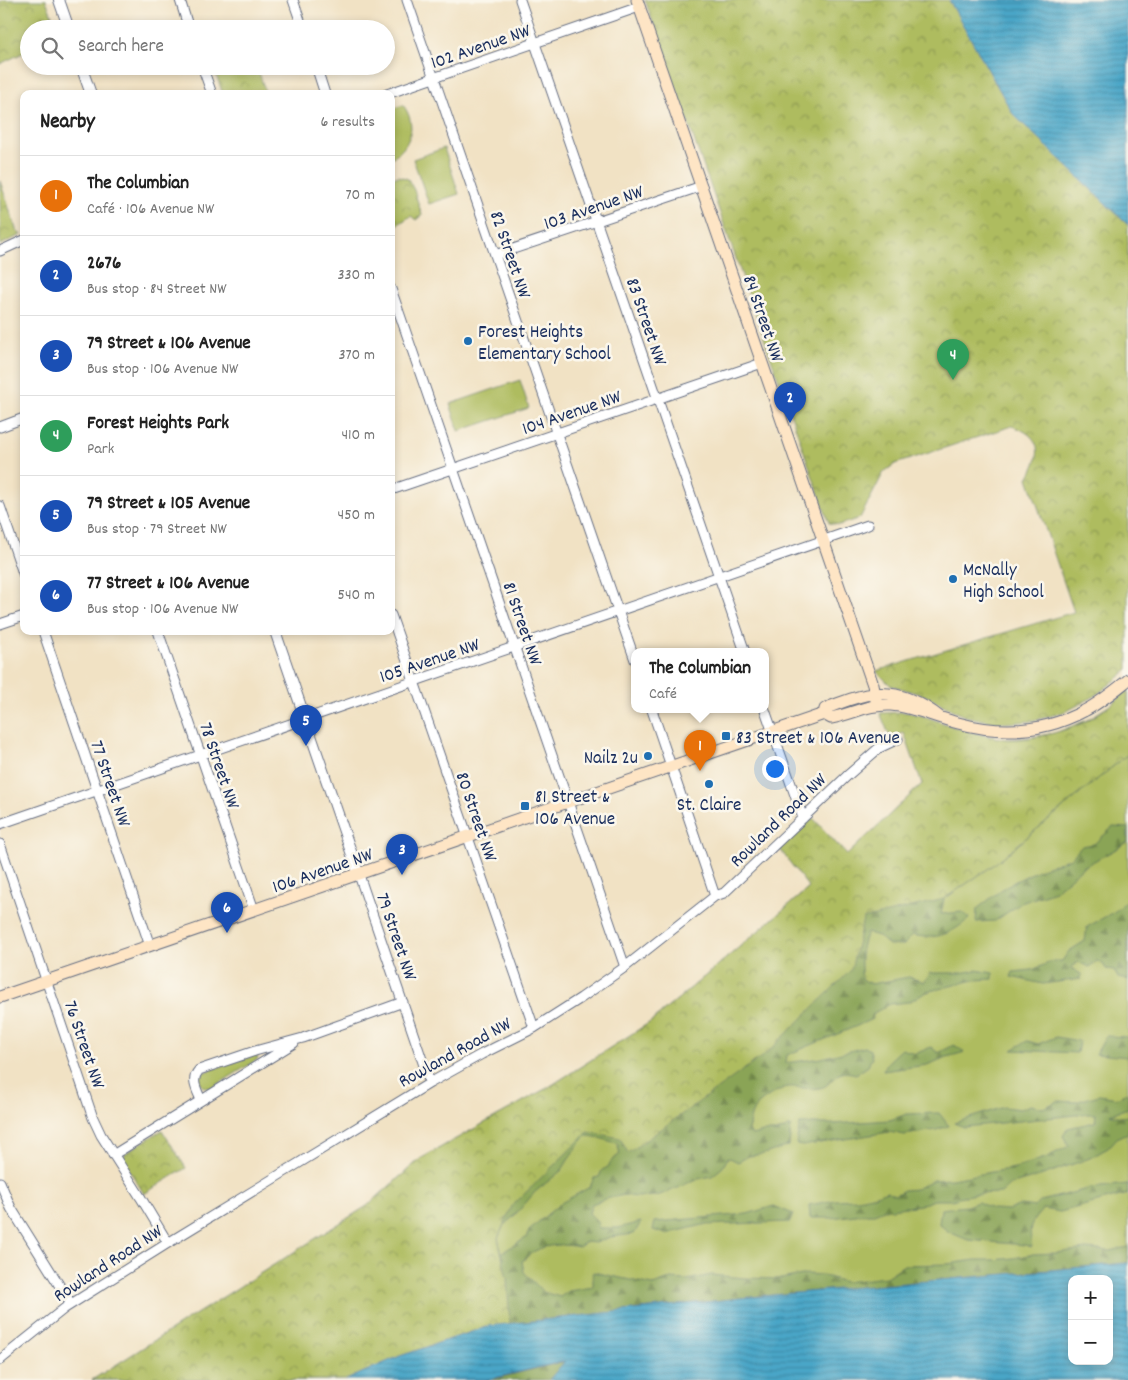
<!DOCTYPE html>
<meta charset="utf-8">
<style>
:root{--surface:#fff;--page:#f2f2f2;--text:#222;--muted:#767676;--line:#e0e0e0;--accent:#1f6fb2}
body{margin:0;font-family:Dekko,sans-serif;background:var(--page);color:var(--text)}
.controls{position:absolute;right:15px;bottom:15px;display:grid;overflow:hidden;border-radius:10px;box-shadow:0 2px 8px #0003}
.controls button{width:45px;height:45px;display:grid;place-items:center;padding:0;border:0;border-bottom:1px solid var(--line);background:var(--surface);color:var(--text);font:25px sans-serif}
.you{position:absolute;left:774px;top:768px;width:18px;height:18px;margin:-12px;border:4px solid #fff;border-radius:50%;background:#1a73e8;box-shadow:0 0 0 8px #1a73e833}
.badge{display:grid;place-items:center;width:32px;height:32px;border-radius:50%;background:var(--accent);color:#fff;font-size:16px;font-weight:700}
.pin{position:absolute;translate:-50% -41px;filter:drop-shadow(0 1px 2px #0008)}
.pin::after{content:'';position:absolute;top:26px;width:18px;height:15px;background:inherit;clip-path:polygon(0 0,100% 0,50% 100%)}
.popup{position:absolute;left:631px;top:648px;width:138px;height:65px;box-sizing:border-box;display:grid;place-content:center;border-radius:10px;background:var(--surface);filter:drop-shadow(0 1px 4px #0005);font-size:16px;white-space:nowrap;color:var(--muted)}
.popup b{font-size:19px;color:var(--text)}
.popup::after{content:'';position:absolute;left:50%;top:100%;margin-left:-10px;border:10px solid transparent;border-top-color:var(--surface)}
.list{margin:0;padding:0;list-style:none}
h2{display:flex;justify-content:space-between;align-items:center;height:65px;margin:0;padding:0 20px;font-size:21px}
h2 small{font-size:16px;font-weight:400;color:var(--muted)}
.list li{display:grid;grid-template-columns:32px 1fr auto;gap:15px;align-items:center;box-sizing:border-box;height:80px;padding:0 20px;border-top:1px solid var(--line)}
.list b{display:block;font-size:19px;white-space:nowrap}
.list p{margin:0;font-size:16px;white-space:nowrap;color:var(--muted)}
.list em{font-size:16px;font-style:normal;color:var(--muted)}
.icon{flex:none;width:28px;height:28px;fill:none;stroke:currentColor;stroke-width:2;stroke-linecap:round;stroke-linejoin:round}
.map{position:relative;flex:none;width:1128px;height:1380px;overflow:hidden}
.search{position:absolute;background:var(--surface);box-shadow:0 2px 8px #0003;left:20px;top:20px;width:375px;height:55px;display:flex;align-items:center;gap:12px;box-sizing:border-box;padding:0 18px;border-radius:28px;color:var(--muted);font-size:19px}
.panel{position:absolute;background:var(--surface);box-shadow:0 2px 8px #0003;left:20px;top:90px;width:375px;height:545px;border-radius:10px}
.map>svg:first-child{display:block}
</style>
<div class="map">
<svg width="1128" height="1380" viewBox="0 0 1128 1380">
<defs>
<pattern id="forest-firs" width="22" height="20" patternUnits="userSpaceOnUse" patternTransform="scale(1.25)"><rect width="22" height="20" fill="#8aa456"/><path d="M5 1l3.5 6h-7zM16 11l3.5 6h-7z" fill="#70864a"/></pattern>
<pattern id="park-crowns" width="20" height="18" patternUnits="userSpaceOnUse" patternTransform="scale(1.25)"><rect width="20" height="18" fill="#aebc5f"/><path d="M2 6a3 3 0 1 1 6 0M12 15a3 3 0 1 1 6 0" fill="none" stroke="#8d9952"/></pattern>
<pattern id="water-rules" width="6" height="5" patternUnits="userSpaceOnUse" patternTransform="scale(1.25)"><rect width="6" height="5" fill="#49a6c7"/><path d="M0 2.5h6" fill="none" stroke="#3c88a5"/></pattern>
</defs>
<rect width="100%" height="100%" fill="#fbf7ec"/>
<filter id="ink" filterUnits="userSpaceOnUse"><feTurbulence type="fractalNoise" baseFrequency=".02" numOctaves="2"/><feDisplacementMap in="SourceGraphic" scale="10" xChannelSelector="R" yChannelSelector="G"/><feConvolveMatrix kernelMatrix="1 2 1 2 8 2 1 2 1" color-interpolation-filters="sRGB"/></filter>
<filter id="wash" filterUnits="userSpaceOnUse"><feTurbulence type="fractalNoise" baseFrequency=".0096" numOctaves="4" result="noise"/><feDisplacementMap in="SourceGraphic" scale="20" xChannelSelector="R" yChannelSelector="G"/><feGaussianBlur stdDeviation="1.12" result="paint"/><feColorMatrix in="noise" values="0 0 0 0 0 0 0 0 0 0 0 0 0 0 0 0 0 1.4 0 .05"/><feComposite in="paint" operator="in"/></filter>
<g filter="url(#wash)">
<rect width="100%" height="100%" fill="#f1e2c4"/>
<path fill="#aebc5f" stroke="#64765e" d="M403 105C417 123 412 147 391 158V109Z
M444 148 459 194 429 204 413 159Z
M520 380 529 408 459 431 450 404Z
M1128 754V1263L510 1325 507 1279 498 1238 512 1207 588 1132 863 919 992 866Z
M255 1055 258 1057 257 1060 212 1088H207L202 1086C199 1080 200 1077 204 1072Z"/>
<path fill="url(#forest-firs)" stroke="#526a5a" fill-rule="evenodd" d="M1128 690V754L992 866 944 899 941 914 962 912 970 918C952 933 937 941 912 935L904 945H889L878 936 867 933C860 947 860 963 862 979L871 984 909 977 924 982 931 973H961L976 970 993 973V979L974 980 927 992 908 1002 890 1004 874 1013 872 1019 857 1026 787 1055 786 1063 822 1058 865 1047 870 1050 872 1058 867 1067 856 1074C831 1067 835 1086 819 1088 809 1090 798 1086 788 1087 780 1088 759 1101 755 1108 751 1115 749 1122 749 1130L752 1135 763 1132H777L791 1126 789 1146 764 1154 749 1156 738 1162 728 1157 723 1167 712 1176 694 1180 678 1188 657 1196 636 1197 624 1195 605 1199 592 1204 589 1213 597 1221 599 1228H618L641 1222 634 1234 610 1237 596 1243 586 1242 579 1247C566 1244 547 1244 535 1251 530 1254 526 1258 522 1261L524 1272 543 1292 560 1297 569 1291 593 1287V1272L653 1285 670 1279 687 1280 711 1275 745 1278 781 1279 807 1274 821 1275 845 1282 886 1277 904 1265 948 1264 975 1260H993L1014 1258 1033 1254 1056 1253 1086 1249 1110 1251 1128 1247V1263L741 1298 489 1326 400 1356 346 1380H92L367 1206 420 1159 549 1087 652 1021 809 888 847 855 922 784 949 726 980 735 1007 739 1032 737 1055 733 1087 720 1115 702ZM586 1136C597 1136 607 1141 617 1143L620 1154 611 1161 608 1167 602 1170 599 1177 594 1178 590 1187 561 1203 530 1229 526 1238 501 1253 498 1238 503 1226 516 1214 535 1192 562 1170 573 1152Z
M1113 827 1128 828V842L1118 848 1083 867 1055 891 1021 903 995 921 976 922 977 909 1006 886 1038 870 1071 858 1082 846 1094 844Z
M1128 899V980L1118 978 1114 970 1106 969 1103 964 1097 961 1089 967 1078 962 1071 968 1081 974V979L1043 984 1011 977 1013 972 1032 970 1053 961H1062L1069 951 1085 941 1087 927 1117 910Z
M1106 1036 1128 1037V1057L1096 1054Z
M1056 1037 1079 1041 1077 1053 1012 1050 1027 1041 1038 1044Z
M954 1045 965 1052 947 1057 927 1065 883 1071 888 1062 902 1049 915 1054 931 1047 938 1053Z
M1125 1093 1128 1095V1108L1110 1114 1122 1117 1128 1116V1133L1117 1138 1108 1148 1090 1158 1043 1175 1010 1185 1001 1193 975 1194 951 1200H934L921 1205 884 1210 874 1214H864L831 1218H810L809 1205 836 1200 858 1199 876 1195 887 1191 895 1195 904 1190 916 1189 933 1180 952 1179 1015 1168 1045 1158 1069 1146 1063 1136 1068 1128 1095 1122 1096 1114H1085L964 1127 954 1123 1004 1107 1020 1109 1031 1105 1043 1108 1058 1101 1075 1102 1099 1095 1117 1098Z
M939 1113 949 1126 936 1130 905 1135 889 1132 802 1146 796 1144 800 1124H833L890 1120 907 1114Z
M1128 1184V1194L1060 1212 1043 1209C1029 1224 1029 1227 1032 1247L1025 1245 968 1240 949 1232 939 1224 941 1209 967 1206 978 1202 992 1209 1008 1210 1021 1205 1035 1207 1041 1201 1091 1188Z
M774 1206 793 1214 790 1222 703 1225 666 1234 653 1230 655 1222 747 1214Z
M566 1361 549 1380H486L494 1379Z"/>
<path fill="url(#park-crowns)" stroke="#64765e" d="M4 0H46L57 29H29V50L0 64V2Z
M645 0H949L1013 114 1128 225V670L1095 696 1067 711 1033 721 1007 723 992 722 964 716 926 696 890 685 876 671 1074 612 1028 478C1043 453 1042 436 1012 426L895 464 884 472 860 518 839 525 829 523Z
M213 66H257L266 94H223Z
M399 176 408 179 414 190 422 215 416 220 411 216 392 228 391 224V178Z
M0 181 16 229 21 235 0 245Z
M1128 690V754L992 866 944 899 863 919 851 970 767 1053 628 1153 620 1138 588 1132 512 1206 498 1238 507 1279 510 1325 489 1326 400 1356 346 1380H92L367 1206 420 1159 549 1087 652 1021 809 888 779 848 813 818 847 855 922 784 904 733 890 737 880 713C887 713 895 712 903 712 921 713 943 724 961 729 976 734 991 737 1006 739 1029 741 1068 731 1088 720 1102 712 1116 701 1128 690Z
M162 1130 186 1168 144 1194 123 1160 125 1153Z"/>
<path fill="url(#water-rules)" stroke="#326a92" fill-rule="evenodd" d="M949 0H1128V225L1013 114Z
M1128 1263V1380H549L565 1361 486 1380H346L400 1356 489 1326 741 1298ZM1072 1279H1109V1361H1072Z"/>
</g>
<g filter="url(#ink)">
<g fill="none" stroke-linecap="round" stroke-linejoin="round">
<defs>
<path id="minor" d="M180 0 189 29
M293 0 303 29
M407 0 635 660
M520 0 745 652
M202 66 212 94
M316 66 325 94
M387 94 639 7
M0 251 24 240
M495 255 702 186
M391 289 625 967
M0 427 24 418
M391 490 762 363
M0 506 24 576
M391 615 534 1028
M0 624 24 616
M43 631 150 946
M158 631 254 910
M652 710 715 896
M765 710 803 818
M0 824 868 525
M0 844 93 1118 101 1135 141 1198 168 1243
M359 875 430 1083
M201 1100C197 1090 190 1080 199 1070L255 1051 303 1038 403 1002
M113 1155 294 1043
M0 1182 11 1208 71 1304
M0 1360 65 1308 168 1243 430 1083 482 1054 534 1028 581 998 625 967 715 896 724 893 847 776 879 748 898 739"/>
<path id="tertiary" d="M59 0 69 29
M81 66 91 94
M275 631 359 875"/>
<path id="secondary" d="M637 0 873 685 877 705
M824 714 831 718C853 714 868 704 891 705 914 707 935 717 958 723 1002 735 1043 733 1084 711 1100 703 1114 691 1128 680
M0 997 824 714 825 709 829 707C843 702 858 695 873 694 898 691 922 703 941 718"/>
</defs>
<use href="#minor" stroke="#666e82" stroke-width="11"/>
<use href="#tertiary" stroke="#666e82" stroke-width="12"/>
<use href="#secondary" stroke="#666e82" stroke-width="13"/>
<use href="#minor" stroke="#fff" stroke-width="9"/>
<use href="#tertiary" stroke="#fff" stroke-width="10"/>
<use href="#secondary" stroke="#fee5c5" stroke-width="11"/>
</g>
</g>
<g fill="#1f6fb2" stroke="#fbf7ec" stroke-width="2">
<circle cx="468" cy="341" r="5"/>
<circle cx="953" cy="579" r="5"/>
<rect x="721" y="731" width="10" height="10" rx="2.5"/>
<circle cx="648" cy="756" r="5"/>
<circle cx="709" cy="784" r="5"/>
<rect x="520" y="801" width="10" height="10" rx="2.5"/>
</g>
<g text-anchor="middle" stroke-width="5" stroke-linejoin="round" paint-order="stroke">
<g font-size="19" fill="#1b2f5e" stroke="#fbf7ec">
<text transform="translate(480 45) rotate(-19)" y="7">102 Avenue NW</text>
<text transform="translate(593 206) rotate(-19)" y="7">103 Avenue NW</text>
<text transform="translate(512 254) rotate(71)" y="7">82 Street NW</text>
<text transform="translate(765 318) rotate(71)" y="7">84 Street NW</text>
<text transform="translate(648 321) rotate(71)" y="7">83 Street NW</text>
<text transform="translate(571 411) rotate(-19)" y="7">104 Avenue NW</text>
<text transform="translate(524 623) rotate(71)" y="7">81 Street NW</text>
<text transform="translate(429 659) rotate(-19)" y="7">105 Avenue NW</text>
<text transform="translate(221 765) rotate(71)" y="7">78 Street NW</text>
<text transform="translate(112 783) rotate(71)" y="7">77 Street NW</text>
<text transform="translate(478 816) rotate(71)" y="7">80 Street NW</text>
<text transform="translate(777 819) rotate(-44)" y="7">Rowland Road NW</text>
<text transform="translate(322 869) rotate(-19)" y="7">106 Avenue NW</text>
<text transform="translate(398 936) rotate(71)" y="7">79 Street NW</text>
<text transform="translate(86 1044) rotate(71)" y="7">76 Street NW</text>
<text transform="translate(454 1051) rotate(-29)" y="7">Rowland Road NW</text>
<text transform="translate(107 1262) rotate(-33)" y="7">Rowland Road NW</text>
</g>
<g font-size="19" fill="#1b2f5e" stroke="#fbf7ec" text-anchor="start">
<text x="478" y="337">Forest Heights<tspan x="478" dy="22">Elementary School</tspan></text>
<text x="963" y="575">McNally<tspan x="963" dy="22">High School</tspan></text>
<text x="736" y="743">83 Street &amp; 106 Avenue</text>
<text x="638" y="763" text-anchor="end">Nailz 2u</text>
<text x="535" y="802">81 Street &amp;<tspan x="535" dy="22">106 Avenue</tspan></text>
<text x="709" y="810" text-anchor="middle">St. Claire</text>
</g>
</g>
</svg>
<div class="controls">
<button>+</button>
<button>−</button>
</div>
<div class="you"></div>
<div class="pin badge" style="left:700px;top:771px;background:#e8710a">1</div>
<div class="popup"><b>The Columbian</b>Café</div>
<div class="pin badge" style="left:790px;top:423px;background:#1a4fb4">2</div>
<div class="pin badge" style="left:402px;top:875px;background:#1a4fb4">3</div>
<div class="pin badge" style="left:953px;top:380px;background:#2e9e5b">4</div>
<div class="pin badge" style="left:306px;top:746px;background:#1a4fb4">5</div>
<div class="pin badge" style="left:227px;top:933px;background:#1a4fb4">6</div>
<div class="search"><svg class="icon" aria-label="search" viewBox="0 0 24 24"><circle cx="10" cy="10" r="6"/><path d="M15 15l6 6"/></svg>Search here</div>
<section class="panel">
<h2>Nearby<small>6 results</small></h2>
<ul class="list">
<li><span class="badge" style="background:#e8710a">1</span><div><b>The Columbian</b><p>Café · 106 Avenue NW</p></div><em>70 m</em></li>
<li><span class="badge" style="background:#1a4fb4">2</span><div><b>2676</b><p>Bus stop · 84 Street NW</p></div><em>330 m</em></li>
<li><span class="badge" style="background:#1a4fb4">3</span><div><b>79 Street &amp; 106 Avenue</b><p>Bus stop · 106 Avenue NW</p></div><em>370 m</em></li>
<li><span class="badge" style="background:#2e9e5b">4</span><div><b>Forest Heights Park</b><p>Park</p></div><em>410 m</em></li>
<li><span class="badge" style="background:#1a4fb4">5</span><div><b>79 Street &amp; 105 Avenue</b><p>Bus stop · 79 Street NW</p></div><em>450 m</em></li>
<li><span class="badge" style="background:#1a4fb4">6</span><div><b>77 Street &amp; 106 Avenue</b><p>Bus stop · 106 Avenue NW</p></div><em>540 m</em></li>
</ul>
</section>
</div>
